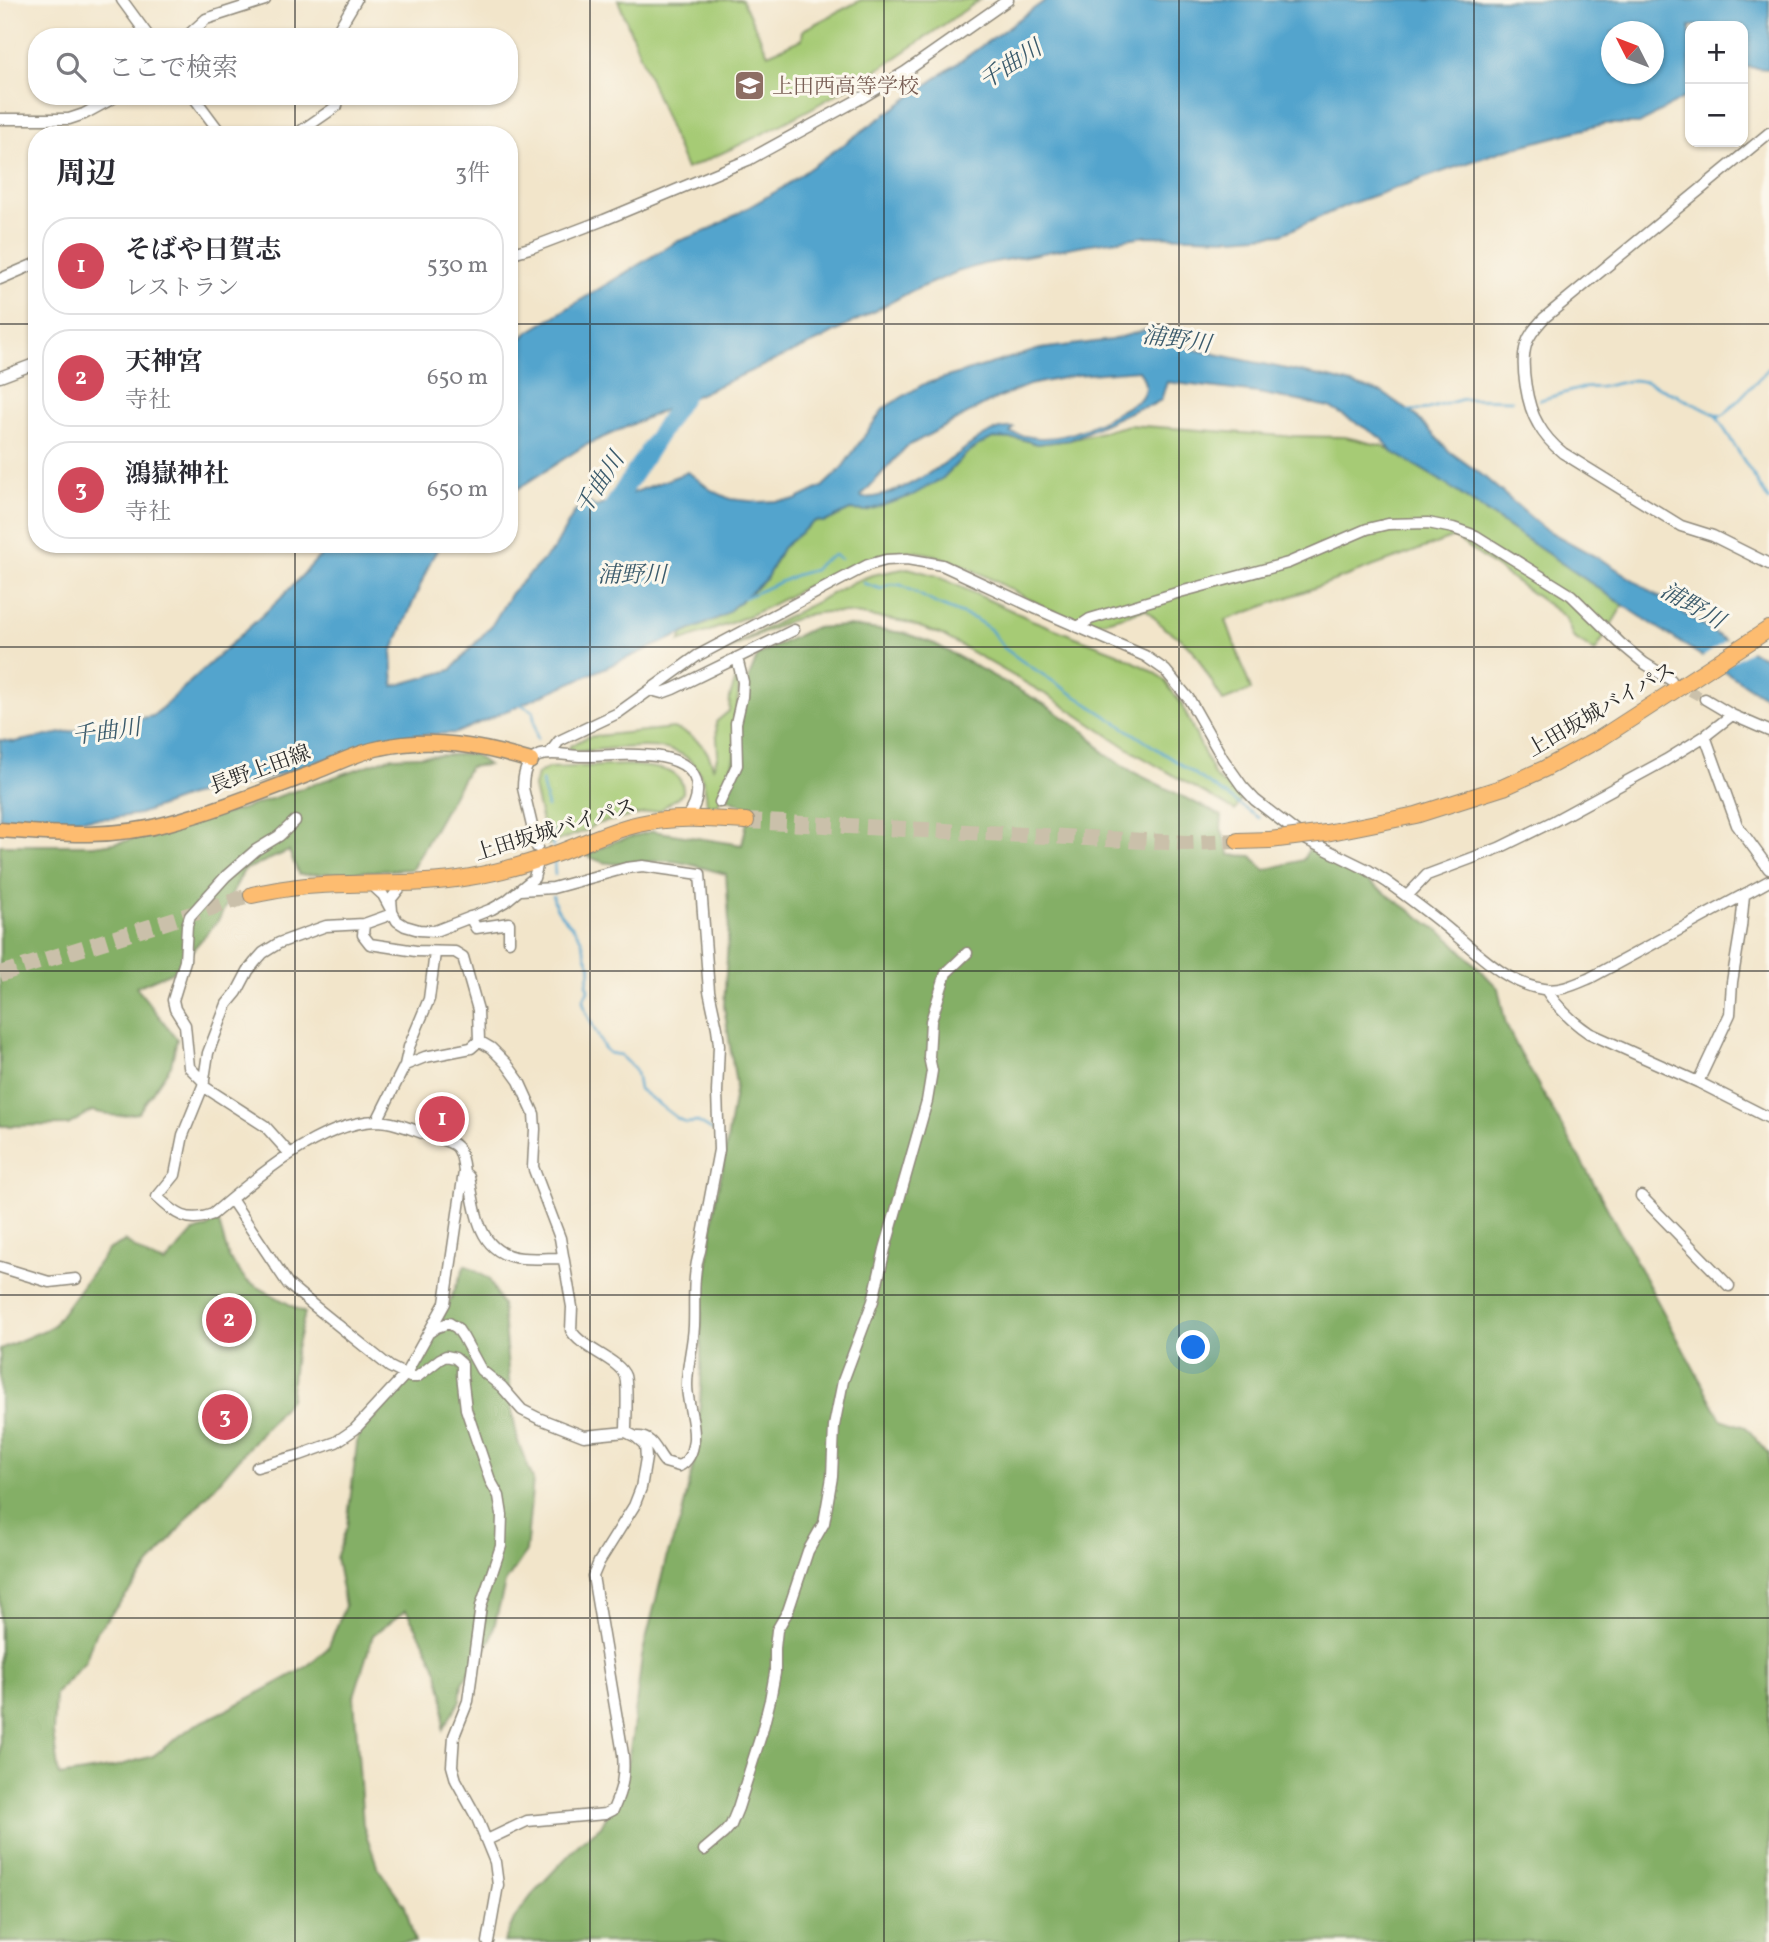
<!DOCTYPE html>
<html lang="ja">
<meta charset="utf-8">
<style>
:root{--surface:#fff;--page:#f7f7f7;--text:#2b2b33;--muted:#7c7c81;--line:#e1e1e2;--accent:#d1495b}
body{margin:0;font-family:Vollkorn,"Noto Serif JP",serif;background:var(--page);color:var(--text)}
.controls{position:absolute;right:21px;top:21px;display:grid;overflow:hidden;border-radius:14px;box-shadow:0 2px 5px #0004}
.controls button{width:63px;height:63px;display:grid;place-items:center;padding:0;border:0;border-bottom:2px solid var(--line);background:var(--surface);color:var(--text);font:35px sans-serif}
.compass{position:absolute;left:1601px;top:21px;width:63px;height:63px;border-radius:50%;background:var(--surface);box-shadow:0 2px 5px #0004;rotate:312deg}
.you{position:absolute;left:1194px;top:1348px;width:24px;height:24px;margin:-18px;border:5px solid #fff;border-radius:50%;background:#1a73e8;box-shadow:0 0 0 10px #1a73e833}
.badge{display:grid;place-items:center;width:46px;height:46px;border-radius:50%;background:var(--accent);color:#fff;font-size:23px;font-weight:700}
.pin{position:absolute;translate:-50% -50%;border:4px solid #fff;box-shadow:0 2px 7px #0006}
.list{margin:0;padding:0;list-style:none}
h2{display:flex;justify-content:space-between;align-items:center;height:91px;margin:0;padding:0 28px;font-size:30px}
h2 small{font-size:23px;font-weight:400;color:var(--muted)}
.list li{display:grid;grid-template-columns:46px 1fr auto;gap:21px;align-items:center;box-sizing:border-box;height:98px;margin:0 14px 14px;padding:0 14px;border:2px solid var(--line);border-radius:28px}
.list b{display:block;font-size:26px;white-space:nowrap}
.list p{margin:0;font-size:23px;white-space:nowrap;color:var(--muted)}
.list em{font-size:23px;font-style:normal;color:var(--muted)}
.icon{flex:none;width:38px;height:38px;fill:none;stroke:currentColor;stroke-width:2;stroke-linecap:round;stroke-linejoin:round}
.map{position:relative;flex:none;width:1769px;height:1942px;overflow:hidden}
.search{position:absolute;background:var(--surface);box-shadow:0 2px 5px #0004;left:28px;top:28px;width:490px;height:77px;display:flex;align-items:center;gap:18px;box-sizing:border-box;padding:0 24px;border-radius:28px;color:var(--muted);font-size:26px}
.panel{position:absolute;background:var(--surface);box-shadow:0 2px 5px #0004;left:28px;top:126px;width:490px;height:427px;border-radius:28px}
.map>svg:first-child{display:block}
</style>
<div class="map">
<svg width="1769" height="1942" viewBox="0 0 1769 1942">
<rect width="100%" height="100%" fill="#fbf7ec"/>
<filter id="ink" filterUnits="userSpaceOnUse"><feTurbulence type="fractalNoise" baseFrequency=".0143" numOctaves="2"/><feDisplacementMap in="SourceGraphic" scale="14" xChannelSelector="R" yChannelSelector="G"/><feConvolveMatrix kernelMatrix="1 2 1 2 8 2 1 2 1" color-interpolation-filters="sRGB"/></filter>
<filter id="wash" filterUnits="userSpaceOnUse"><feTurbulence type="fractalNoise" baseFrequency=".00686" numOctaves="4" result="noise"/><feDisplacementMap in="SourceGraphic" scale="28" xChannelSelector="R" yChannelSelector="G"/><feGaussianBlur stdDeviation="1.57" result="paint"/><feColorMatrix in="noise" values="0 0 0 0 0 0 0 0 0 0 0 0 0 0 0 0 0 1.4 0 .05"/><feComposite in="paint" operator="in"/></filter>
<g filter="url(#wash)">
<rect width="100%" height="100%" fill="#f2e5ca"/>
<path fill="#a6cb75" stroke="#687b50" stroke-width="2" d="M618 0H742L768 54 802 39 803 30 861 0H980C945 23 912 48 877 70 816 108 752 141 686 169Z
M1129 425 1284 436 1345 437 1383 446 1438 479 1623 605 1595 652 1573 637 1565 617 1454 537 1226 620 1251 690 1223 701 1193 650 1179 637 1165 629 1146 609C1131 613 1115 620 1099 622 1084 624 1067 617 1053 611 1010 592 953 551 906 551 862 551 800 592 759 611 734 623 706 632 679 642L683 634 723 616 766 579 782 548 815 521 825 522 850 510 866 511 943 478 965 455 979 444 993 438 1021 439 1037 444 1070 440Z
M908 568 937 576 1032 620 1117 653 1156 673 1164 680 1182 705 1215 777 1242 799 1235 811 1135 753 1052 698 942 635 906 622 848 613 826 612 810 614 789 621 714 656 854 582 872 575Z
M737 676 739 679 734 765 718 804 707 805C704 740 656 745 606 749 594 750 580 753 569 749L570 746 587 737 673 728C693 734 710 748 713 768L718 754 716 722 729 711 730 697Z
M628 765C648 767 685 766 683 793L660 810 596 824 585 831 547 845 534 787 537 774 548 768Z"/>
<path fill="#84af66" stroke="#586d48" stroke-width="2" d="M848 626 904 633 935 644 1046 705 1087 733 1105 754 1133 772 1222 816 1221 828 1230 855 1252 856 1264 870 1303 860 1310 847 1365 879 1448 937 1498 988 1506 1025 1519 1051 1592 1180 1721 1419 1746 1427 1769 1454V1942H504L514 1919 535 1891 581 1842 601 1826 623 1784 632 1738 642 1656 666 1559 681 1519 697 1449 701 1385V1312L716 1198 723 1167 736 1085 724 1006 729 921 726 874C708 870 686 861 667 861 640 860 610 871 587 855L613 842 653 831 742 845 750 808 726 798 749 677 758 655 813 628Z
M473 754 488 765 469 767 412 869 299 875 289 851 244 870 218 921 174 971 136 987 177 1039 171 1065 138 1113 116 1116 92 1111 68 1125 0 1126V845H101L126 841 242 809 392 757Z
M218 1220 229 1258 247 1281 305 1313 295 1353 290 1399 191 1514 95 1634 85 1662 55 1694 53 1733 59 1776 110 1768 153 1756 193 1726 229 1709 305 1668 328 1648 345 1606 336 1558 347 1526 358 1435 404 1386 447 1308 465 1265 489 1279 502 1305 512 1411 518 1442 533 1479 526 1552 505 1583 491 1639 462 1683 460 1701 443 1729C443 1720 445 1711 444 1702 441 1668 422 1638 406 1610L373 1635 354 1696 363 1825 378 1868 405 1906 415 1942H0V1349L52 1327 108 1250 125 1241 148 1257 165 1263 193 1232 206 1228Z"/>
<path fill="#53a4cd" stroke="#3f687c" stroke-width="2" fill-rule="evenodd" d="M1046 0H1769V68L1767 69 1747 67 1743 69V26H1690V94L1639 124H1604L1505 150 1347 205 1282 234 1233 238 1146 236 1084 245 984 264 957 272 910 292 820 340 584 446 514 491 509 492V352L527 333 676 242 709 230 782 188ZM1612 32H1654V74H1612Z
M1145 330 1151 332 1154 341 1334 379 1383 393 1416 416 1449 451 1482 475 1543 528 1609 564 1725 640 1769 659V700L1623 605 1438 479 1391 451 1382 438 1329 407 1258 393 1167 382 1161 400 1152 405 1136 409 1070 440 1037 444 1021 439 993 438 979 445 965 455 943 478 911 496 866 511 850 510 825 522 815 521 782 548 766 579 723 616 456 733 397 736 259 781 189 796 139 814 113 818 51 820 0 818V740L14 742 153 716 282 597 331 544H441L431 560 392 652 394 686 451 670 492 625 511 593 554 549 574 513 587 501 596 507 688 472 711 490 730 499 759 502 795 500 822 487 841 469 884 408 924 384 1040 349 1111 340ZM1139 370C1146 382 1148 389 1139 400 1109 417 1078 438 1043 438 1032 438 1021 435 1010 433L1014 428C989 426 970 446 951 459 925 476 895 497 863 498L861 496 906 447 995 399 1029 385 1077 375Z"/>
<path fill="#f2e5ca" d="M1729 638 1754 648 1719 671 1700 659Z"/>
<g fill="none" stroke-linecap="round" stroke-linejoin="round">
<path stroke="#53a4cd" stroke-width="2.5" d="M1540 400 1582 388 1601 387 1633 380 1648 382 1715 414 1769 501
M1408 411 1428 409 1463 399 1512 400
M1716 414 1721 416 1725 414 1769 368
M863 583 881 589 890 584 901 585 937 604 975 619 990 629 1004 648 1022 661 1180 764 1259 818
M744 598 796 575 814 570 820 563 834 555 841 559
M520 704 533 711 537 739
M542 781 547 807
M552 830 553 847
M554 861 555 875
M553 896C556 918 573 922 581 939 585 948 584 956 591 966L587 983 588 990 583 1001 586 1012 604 1048 609 1053 621 1055C624 1061 629 1063 633 1067 638 1073 637 1082 639 1089L677 1118 686 1123 698 1122 713 1131"/>
<path stroke="#53a4cd" stroke-width="18" d="M605 519 692 383"/>
</g>
</g>
<g filter="url(#ink)">
<g fill="none" stroke-linecap="round" stroke-linejoin="round">
<path stroke="#cac0aa" stroke-width="10" stroke-dasharray="10 5" stroke-linecap="butt" d="M1677 684 1705 699"/>
<path stroke="#cac0aa" stroke-width="16" stroke-dasharray="16 8" stroke-linecap="butt" d="M746 821 1186 843 1238 841
M0 974 252 895"/>
<defs>
<path id="minor" d="M122 0 149 37
M186 37 206 19 265 0
M334 37 356 0
M193 96 222 135
M0 119H69L84 114 117 96
M1769 133 1544 318C1537 326 1529 334 1526 345 1520 365 1527 406 1538 424 1544 435 1553 445 1563 453L1681 526 1713 536 1769 564
M295 135 337 106 338 96
M509 254 533 247 604 220 748 160 863 97 905 72 1008 0
M0 279 37 263
M0 377 37 363
M1078 627 1090 619 1180 592 1288 563 1367 529 1388 524 1428 523 1453 528 1476 536 1571 595 1620 643 1644 663 1671 680
M651 690 662 693 673 689 794 630
M1705 699 1732 715 1769 731
M1705 736 1737 825 1769 869
M549 754 559 741 618 713 697 656 868 565 886 560 907 559 942 565 1037 609 1145 656 1165 670 1189 699 1223 759 1242 786 1255 800 1305 839 1368 870 1387 882C1409 898 1431 914 1452 932 1479 954 1507 984 1543 989 1560 992 1576 984 1590 978L1769 881
M720 802 737 765 736 723 742 697 743 682 737 658
M537 847 523 788C523 776 526 761 538 756 551 751 569 756 582 756 611 757 695 743 697 788 698 799 693 811 686 818
M371 884 383 895 397 921 405 926 419 930 435 931 492 909 506 901 534 878 537 866
M520 890 553 888 626 868 643 866 700 874 709 991 717 1028 719 1045 717 1092 719 1150 700 1251C692 1274 695 1302 694 1326 693 1346 687 1365 687 1385 687 1403 695 1421 694 1439 693 1450 690 1461 679 1466L665 1462C656 1452 653 1436 637 1437
M1407 896 1427 875 1499 848 1554 821 1666 760 1705 736 1732 715
M392 911 391 899 403 884
M470 917 476 928 509 923V941
M364 924 363 935 370 944 416 951 455 952 463 957 478 1010 479 1041 491 1048 506 1063 519 1081 534 1114 535 1129 533 1167 560 1238 572 1307 571 1330C580 1348 619 1359 625 1376 628 1385 626 1420 626 1432L636 1437 645 1445 646 1458 641 1488 634 1506 599 1562 593 1576 623 1754C625 1777 622 1789 613 1810L605 1814 527 1821 487 1840
M1546 990C1558 1008 1571 1021 1589 1033L1698 1082 1769 1118
M405 1065 425 1057 471 1048 479 1041
M204 1082 189 1067 185 1025 175 1009 173 1000 185 961 187 925 190 916 226 876 256 850 279 836 295 821
M1698 1082 1730 1014 1732 982 1741 927 1744 895
M203 1086 265 1126 290 1154
M377 1121 405 1065 409 1047 429 999 435 953
M464 1172 469 1177C476 1212 478 1255 522 1258 535 1259 549 1258 562 1258
M1641 1196 1729 1286
M231 1199 288 1284 313 1305 390 1367 410 1377H417L440 1359 446 1356 455 1358 462 1364V1375L466 1409 490 1480 499 1496 502 1515 501 1546 481 1606 468 1701 454 1736 453 1750 452 1766 456 1780 477 1818 495 1862 498 1885 488 1942
M0 1267 49 1282 76 1279
M430 1332 437 1327 449 1323 457 1328 463 1337 481 1370 502 1387 522 1410 538 1418 584 1436 626 1432
M257 1467 300 1455 336 1442 355 1429 405 1375 445 1303 464 1172C461 1141 455 1144 428 1135 411 1129 393 1121 376 1121 319 1123 254 1179 213 1214 187 1224 176 1214 157 1197L175 1175 183 1135 203 1086 208 1053 227 1004 237 992 248 971 255 962 263 953 279 943 312 931 326 926 364 924 392 914
M704 1850 724 1833 731 1825 738 1808 762 1732 770 1700 775 1673V1648L777 1630 788 1611 808 1551 824 1523 832 1477 834 1426 843 1381 873 1301 885 1249 927 1101 932 1071 929 1057 931 1021 946 973 967 953"/>
<path id="major" d="M0 830C56 834 114 839 169 823 218 810 267 790 315 772 336 764 358 752 380 748 432 736 482 746 531 761"/>
<path id="highway" d="M1326 833 1416 815 1504 787 1544 769 1601 738 1769 629
M1238 841 1270 840
M252 895C275 890 297 886 321 885 371 882 421 886 470 877 500 872 530 863 558 853 585 843 611 830 639 824 674 816 710 819 746 821"/>
</defs>
<use href="#minor" stroke="#8e887a" stroke-width="13"/>
<use href="#major" stroke="#8e887a" stroke-width="17"/>
<use href="#highway" stroke="#8e887a" stroke-width="18"/>
<use href="#minor" stroke="#fff" stroke-width="10"/>
<use href="#major" stroke="#fdbc70" stroke-width="14"/>
<use href="#highway" stroke="#fdbc70" stroke-width="16"/>
<defs>
<path id="highway-bridge" d="M1270 840 1326 833"/>
</defs>
<use href="#highway-bridge" stroke="#8e887a" stroke-width="18" stroke-linecap="butt"/>
<use href="#highway-bridge" stroke="#fdbc70" stroke-width="16"/>
</g>
</g>
<path fill="none" stroke="#2b2b2b" stroke-width="2" stroke-opacity="0.55" d="M295 0V37M590 0V1942M884 0V1942M1179 0V1942M1474 0V1942M295 96V135M0 324H37M509 324H1769M295 544V1942M0 647H1769M0 971H1769M0 1295H1769M0 1618H1769"/>
<defs>
<symbol id="school-square" viewBox="-11 -11 22 22"><rect x="-9" y="-9" width="18" height="18" rx="4" fill="#8d6e63" stroke="#fbf7ec"/><path d="M0-5L7-2L0 1L-7-2ZM-4 1L0 2.5L4 1V4Q0 6-4 4Z" fill="#fff"/></symbol>
</defs>
<g fill-rule="evenodd">
<use href="#school-square" x="732" y="68" width="35" height="35"/>
</g>
<g text-anchor="middle" stroke-width="6" stroke-linejoin="round" paint-order="stroke">
<g font-size="21" fill="#785e54" stroke="#fbf7ec" text-anchor="start">
<text x="772" y="93">上田西高等学校</text>
</g>
<g font-size="21" fill="#2b2b2b" stroke="#fbf7ec">
<text transform="translate(1601 709) rotate(-30)" y="7">上田坂城バイパス</text>
<text transform="translate(260 769) rotate(-20)" y="7">長野上田線</text>
<text transform="translate(555 829) rotate(-17)" y="7">上田坂城バイパス</text>
</g>
<g font-size="23" font-style="italic" fill="#3b5b6c" stroke="#fbf7ec">
<text transform="translate(1010 64) rotate(-33)" y="8">千曲川</text>
<text transform="translate(1177 339) rotate(8)" y="8">浦野川</text>
<text transform="translate(599 483) rotate(-57)" y="8">千曲川</text>
<text x="632" y="582">浦野川</text>
<text transform="translate(1693 605) rotate(30)" y="8">浦野川</text>
<text transform="translate(106 731) rotate(-8)" y="8">千曲川</text>
</g>
</g>
</svg>
<div class="controls">
<button>+</button>
<button>−</button>
</div>
<svg class="compass" viewBox="-18 -18 36 36"><path d="M0-13l5 13h-10z" fill="#e53935"/><path d="M0 13l5-13h-10z" fill="#7c7c81"/></svg>
<div class="you"></div>
<div class="pin badge" style="left:442px;top:1119px">1</div>
<div class="pin badge" style="left:229px;top:1320px">2</div>
<div class="pin badge" style="left:225px;top:1417px">3</div>
<div class="search"><svg class="icon" aria-label="search" viewBox="0 0 24 24"><circle cx="10" cy="10" r="6"/><path d="M15 15l6 6"/></svg>ここで検索</div>
<section class="panel">
<h2>周辺<small>3件</small></h2>
<ul class="list">
<li><span class="badge">1</span><div><b>そばや日賀志</b><p>レストラン</p></div><em>530 m</em></li>
<li><span class="badge">2</span><div><b>天神宮</b><p>寺社</p></div><em>650 m</em></li>
<li><span class="badge">3</span><div><b>鴻嶽神社</b><p>寺社</p></div><em>650 m</em></li>
</ul>
</section>
</div>
